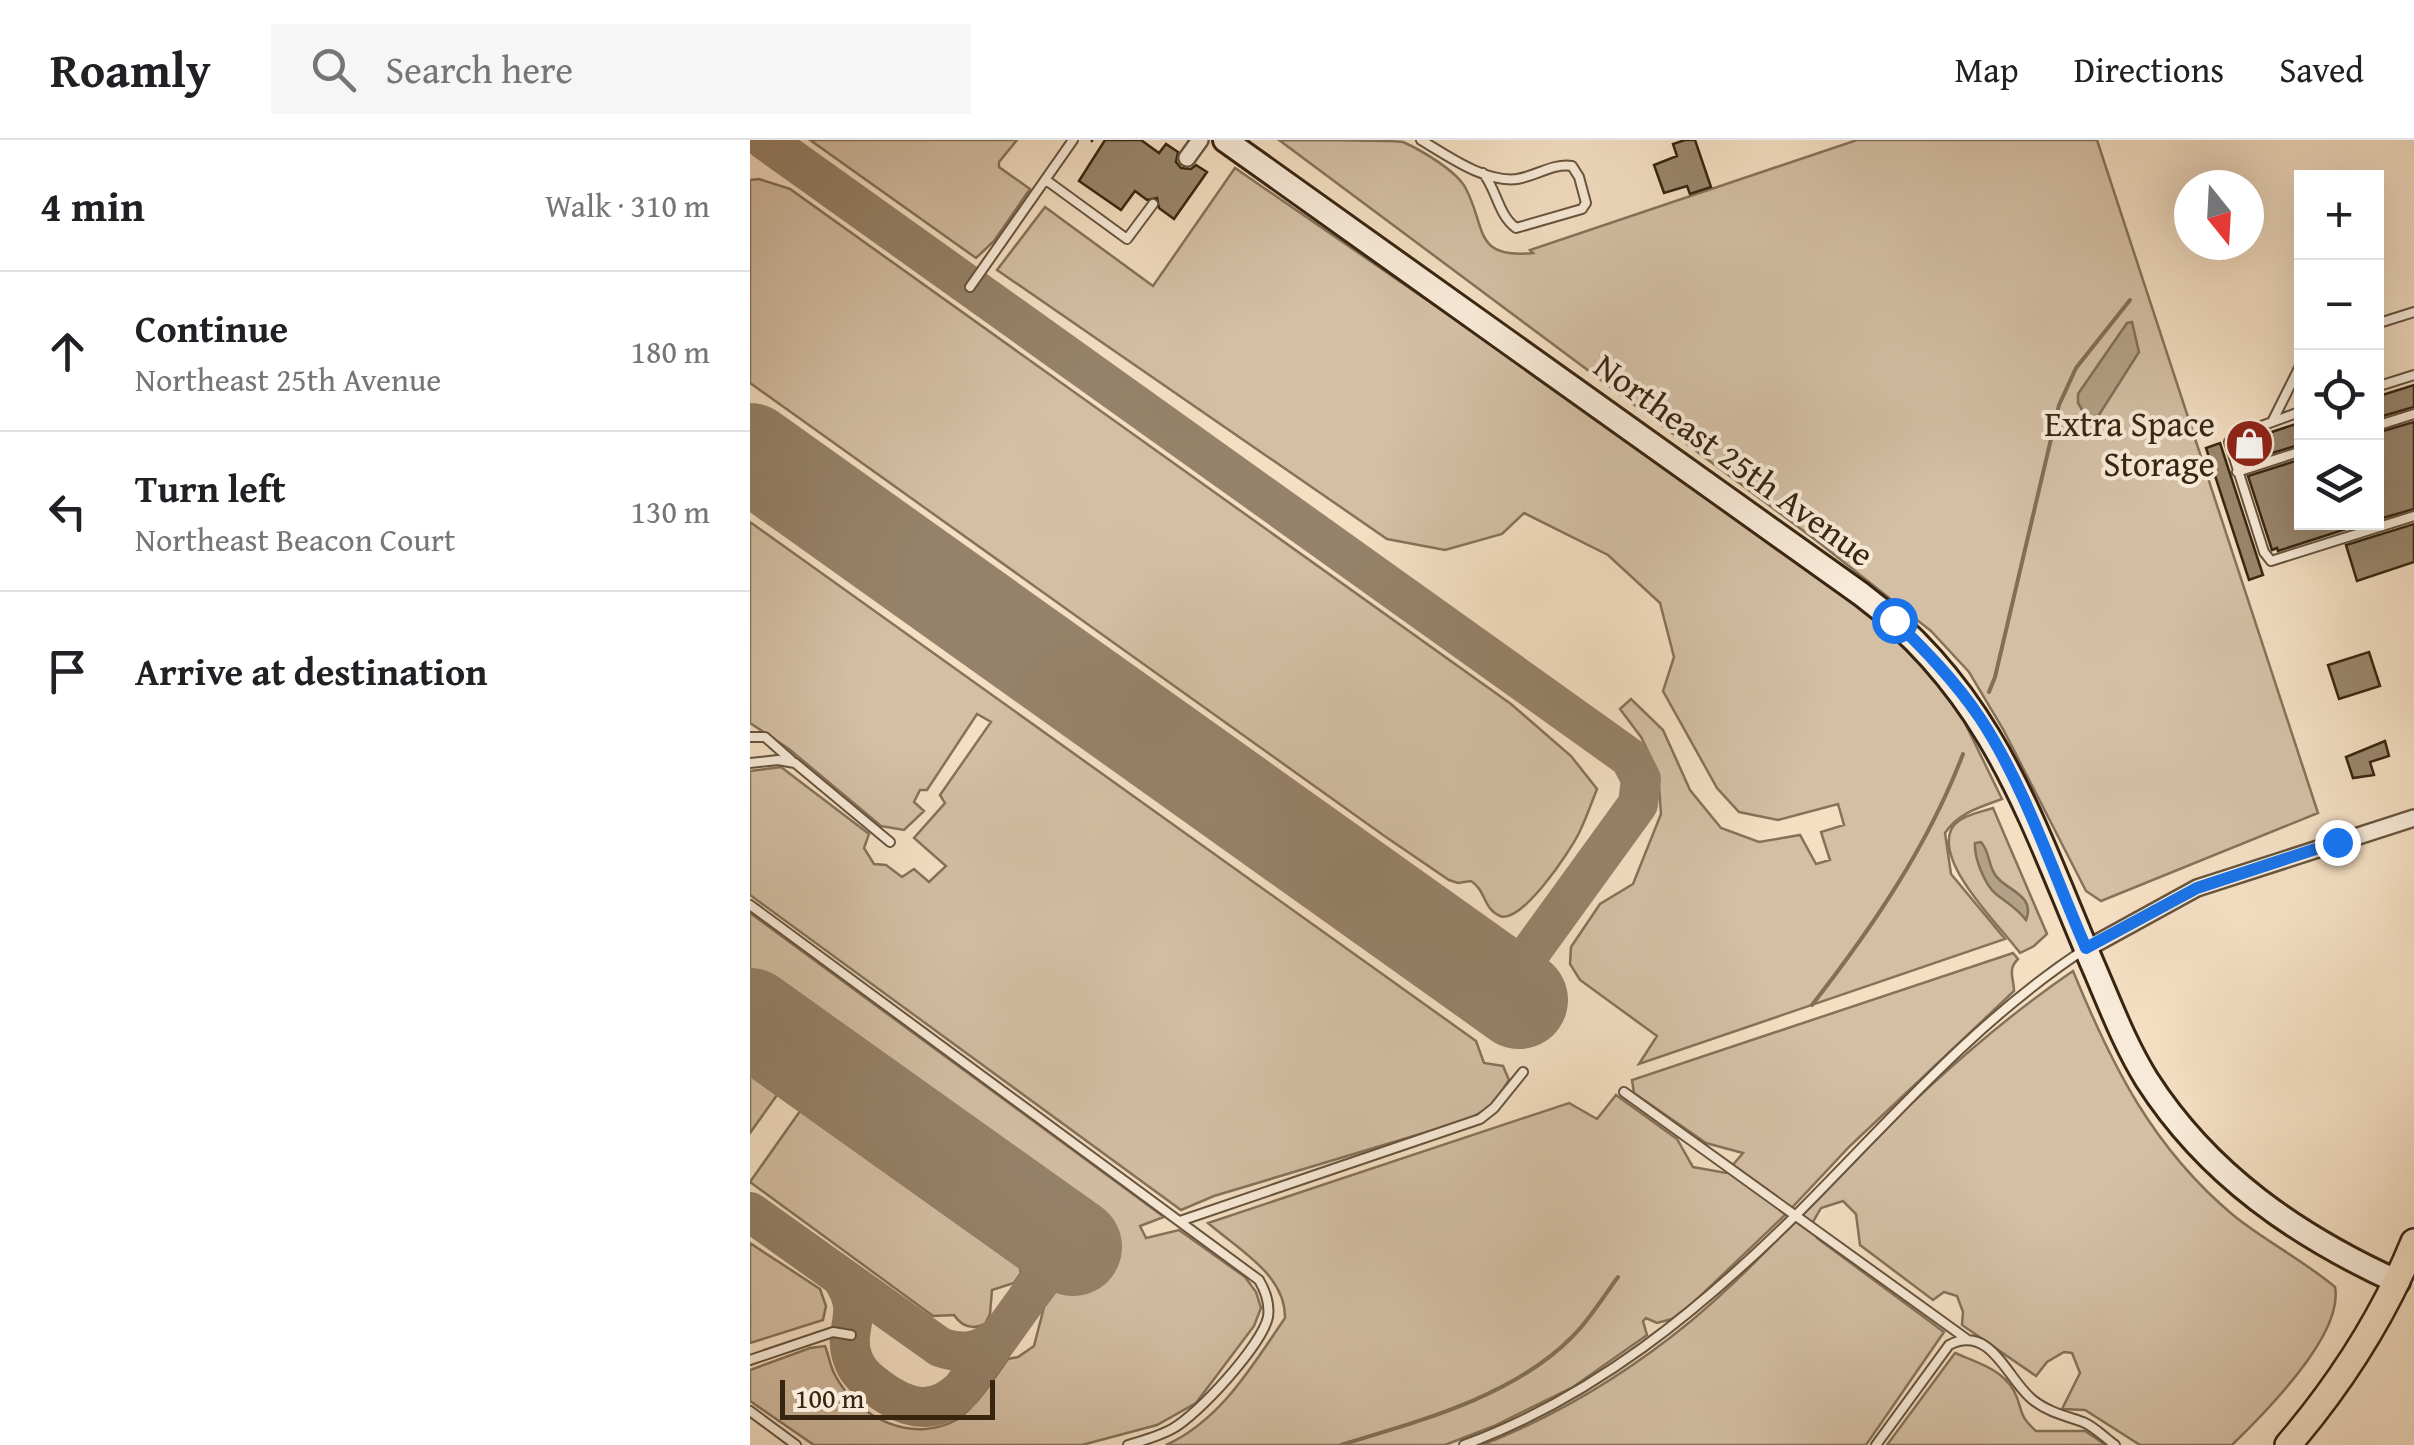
<!DOCTYPE html>
<meta charset="utf-8">
<style>
:root{--surface:#fff;--page:#f6f6f6;--text:#202124;--muted:#757577;--line:#e0e0e0}
body{margin:0;font-family:"Gentium Book Plus",serif;background:var(--page);color:var(--text)}
.controls{position:absolute;right:30px;top:30px;display:grid;overflow:hidden;border-radius:0px;box-shadow:0 10px 40px #0002}
.controls button{width:90px;height:90px;display:grid;place-items:center;padding:0;border:0;border-bottom:2px solid var(--line);background:var(--surface);color:var(--text);font:50px sans-serif}
.compass{position:absolute;left:1424px;top:30px;width:90px;height:90px;border-radius:50%;background:var(--surface);box-shadow:0 10px 40px #0002;rotate:162deg}
.scale{position:absolute;left:30px;bottom:25px;width:215px;box-sizing:border-box;padding-left:10px;border:5px solid #382510;border-top:0;font-size:28px;line-height:35px;white-space:nowrap;color:#382510;-webkit-text-stroke:8px #f8ead8;paint-order:stroke}
.stop{position:absolute;width:30px;height:30px;margin:-22px;border:8px solid #1a73e8;border-radius:50%;background:#fff}
.stop.end{background:#1a73e8;border-color:#fff;box-shadow:0 2px 10px #0008}
.list{margin:0;padding:0;list-style:none}
h2{display:flex;justify-content:space-between;align-items:center;height:130px;margin:0;padding:0 40px;font-size:42px}
h2 small{font-size:32px;font-weight:400;color:var(--muted)}
.list li{display:grid;grid-template-columns:65px 1fr auto;gap:30px;align-items:center;box-sizing:border-box;height:160px;padding:0 40px;border-top:2px solid var(--line)}
.list b{display:block;font-size:38px;white-space:nowrap}
.list p{margin:0;font-size:32px;white-space:nowrap;color:var(--muted)}
.list em{font-size:32px;font-style:normal;color:var(--muted)}
.icon{flex:none;width:55px;height:55px;fill:none;stroke:currentColor;stroke-width:2;stroke-linecap:round;stroke-linejoin:round}
.map{position:relative;flex:none;width:1664px;height:1305px;overflow:hidden}
header{display:flex;align-items:center;gap:60px;box-sizing:border-box;height:140px;padding:0 50px;background:var(--surface);border-bottom:2px solid var(--line)}
header strong{font-size:48px}
nav{display:flex;gap:55px;margin-inline-start:auto;font-size:35px}
.search{width:700px;height:90px;background:var(--page);display:flex;align-items:center;gap:25px;box-sizing:border-box;padding:0 35px;border-radius:0px;color:var(--muted);font-size:38px}
main{display:flex}
aside{flex:1;background:var(--surface)}
.map>svg:first-child{display:block}
</style>
<header>
<strong>Roamly</strong>
<div class="search"><svg class="icon" aria-label="search" viewBox="0 0 24 24"><circle cx="10" cy="10" r="6"/><path d="M15 15l6 6"/></svg>Search here</div>
<nav><a>Map</a><a>Directions</a><a>Saved</a></nav>
</header>
<main>
<aside>
<h2>4 min<small>Walk · 310 m</small></h2>
<ul class="list">
<li><svg class="icon" aria-label="ahead" viewBox="0 0 24 24"><path d="M12 20V5M6 11l6-6 6 6"/></svg><div><b>Continue</b><p>Northeast 25th Avenue</p></div><em>180 m</em></li>
<li><svg class="icon" aria-label="left" viewBox="0 0 24 24"><path d="M17 20v-9H6M10 6l-5 5 5 5"/></svg><div><b>Turn left</b><p>Northeast Beacon Court</p></div><em>130 m</em></li>
<li><svg class="icon" aria-label="arrive" viewBox="0 0 24 24"><path d="M6 21V4h12l-3 4 3 4H6"/></svg><div><b>Arrive at destination</b></div></li>
</ul>
</aside>
<div class="map">
<svg width="1664" height="1305" viewBox="0 0 1664 1305">
<rect width="100%" height="100%" fill="#f4dfc3"/>
<filter id="stains"><feTurbulence type="fractalNoise" baseFrequency=".002" numOctaves="4"/><feColorMatrix values="0 0 0 0 .2 0 0 0 0 .09 0 0 0 0 .02 0 0 0 .5 -.17"/></filter>
<radialGradient id="worn" r=".72"><stop offset=".6" stop-color="#630" stop-opacity="0"/><stop offset="1" stop-color="#630" stop-opacity=".3"/></radialGradient>
<path fill="#d4bfa5" stroke="#86725a" stroke-width="2.5" d="M60 0H267L249 22V27L280 49 244 101 226 118Z
M529 0C550 0 639 0 653 2 671 10 705 30 715 47 737 87 722 119 783 113L780 110 1107 0H1347L1568 673 1351 761 1336 751 1253 589 1219 532 1181 491 1067 401Z
M485 28 783 233 1101 460 1164 513 1212 577 1252 659C1230 667 1208 673 1195 693L1201 734 1255 799 889 924 907 896 830 840 820 824 821 807 850 764 883 744 911 674 908 632 891 597 870 569 881 559 913 590 940 650 971 688 1009 702 1050 695 1066 724 1080 720 1071 692 1094 685 1088 664 1028 680 989 672 967 648 913 551 924 517 910 463 858 415 774 373 752 394 695 410 637 399 247 130 295 67 403 146Z
M9 39 40 49 761 564 821 616 847 649C841 664 836 679 829 693 820 711 772 784 750 776 733 769 736 750 721 741L708 743 699 740 633 695 0 243V40Z
M0 382 726 901 734 923 753 926 759 940 742 966 717 980 464 1056 431 1070 0 755V631L31 627 119 694 114 708 124 724 136 725 152 737 164 729 179 742 196 726 164 698 195 663 190 655 241 582 227 574 177 650H170L164 662 174 671 154 690 131 686 39 609 0 583Z
M1243 668 1297 794 1284 806 1270 813C1251 787 1186 725 1201 690 1207 676 1231 672 1243 668Z
M0 773 414 1077 390 1086 396 1098 429 1090 495 1137 506 1152 511 1168 504 1186 446 1263 407 1285 332 1305H64L0 1261V1230L60 1208 75 1206C79 1216 80 1226 85 1235 107 1278 163 1305 208 1279 229 1263 242 1241 258 1219L268 1217 284 1206 294 1167 351 1091 334 1075 0 837Z
M1263 813 1268 819C1257 830 1264 838 1264 851L1100 1006 1035 1075 943 1163 922 1179 907 1183 896 1178 893 1181 897 1195 823 1247 744 1286 695 1305H416C471 1280 502 1226 535 1178 536 1135 488 1109 458 1083L819 963 847 979 866 955 927 999 943 1027 976 1033 993 1013 956 1003 884 953 882 940Z
M1323 831C1362 926 1403 1008 1483 1075 1515 1101 1553 1120 1585 1147 1594 1194 1514 1274 1482 1305H1390L1335 1270 1312 1269 1330 1233 1322 1213 1314 1212 1297 1222 1286 1236 1212 1185 1213 1172 1207 1156 1194 1152 1183 1160 1110 1105 1106 1074 1093 1061 1071 1068 1063 1082 1067 1098 1194 1192 1116 1305H732C806 1276 879 1232 941 1181 995 1136 1044 1082 1093 1031 1163 959 1239 888 1323 831Z
M0 915 37 941 0 993Z
M60 957 242 1086 251 1111 268 1120 271 1133 264 1143 242 1150 240 1174 235 1184C222 1190 212 1187 204 1175L183 1176 0 1042Z
M0 1103 70 1149 76 1166 73 1180 0 1203Z
M1205 1213C1226 1222 1252 1229 1264 1251 1274 1270 1266 1273 1286 1291H1335L1356 1305H1137Z"/>
<path fill="#b4a086" stroke="#826f57" stroke-width="2.5" d="M1382 182 1389 212 1347 278 1339 282 1328 263V254L1377 183Z
M1231 702C1239 711 1238 721 1243 731 1251 750 1287 753 1276 780 1267 768 1257 763 1246 754 1234 744 1224 717 1225 703Z"/>
<g fill="none" stroke-linecap="round" stroke-linejoin="round">
<path stroke="#826f57" stroke-width="4" d="M1239 552 1245 537 1309 265 1326 228 1380 160
M1062 865C1122 788 1178 706 1213 614
M591 1305C669 1281 762 1257 821 1198 839 1181 853 1157 868 1137"/>
<path stroke="#96826a" stroke-width="40" d="M15 0 880 618 891 639 888 664 754 849
M0 1072 190 1207C212 1215 231 1213 249 1196
M90 1136C118 1174 91 1187 103 1219 107 1232 118 1241 128 1248 157 1270 185 1276 212 1249L317 1103"/>
<path stroke="#96826a" stroke-width="98" d="M0 312 769 860
M0 877 323 1107"/>
</g>
<path fill="#9a866d" stroke="#382510" stroke-width="2.5" d="M355 0H391L409 13 416 4 428 12 426 22 431 28 441 29 446 25 457 32 424 79 409 68 407 58 397 60 385 51 371 70 329 41Z
M935 0H945L961 47 940 54 937 46 914 53 904 25 927 16 923 4Z
M1664 245V267L1626 278V257Z
M1552 282V304L1493 322 1488 304 1491 302Z
M1664 282V369L1626 380V293Z
M1470 303 1513 435 1499 440 1456 308Z
M1552 319V382H1618L1528 411 1527 408 1522 410 1498 336Z
M1664 384V422L1607 441 1596 405Z
M1619 512 1630 546 1589 559 1578 525Z
M1635 601 1639 616 1620 622 1624 635 1603 638 1596 617Z"/>
<g fill="none" stroke-linecap="round" stroke-linejoin="round">
<defs>
<path id="service" d="M671 0C698 16 735 43 767 39 786 36 803 23 822 26L829 37 836 63 832 69 766 88C748 75 747 50 733 33
M296 40 377 99 403 64
M220 147 323 0
M1626 184 1664 172
M1626 247 1664 235
M1552 271 1487 295 1479 302 1514 412 1521 421 1664 376
M1523 280 1552 222
M1626 286 1664 274
M1487 332 1552 311
M0 597H15L41 620
M0 623 28 620 45 623 140 702
M0 765 509 1140C516 1152 520 1163 518 1177 512 1205 448 1275 422 1289 409 1296 392 1301 378 1305
M874 952 1218 1200
M430 1081 730 979 744 968 773 932
M0 1220 83 1192 101 1195
M0 1271 46 1305
M714 1305C844 1257 950 1170 1048 1073 1139 982 1223 883 1332 811
M1126 1305 1199 1205C1241 1183 1258 1241 1283 1260 1298 1272 1316 1276 1333 1282 1345 1287 1355 1298 1365 1305"/>
<path id="minor" d="M437 18 450 0
M1336 809 1447 748 1664 678"/>
<path id="secondary" d="M475 0 1111 454C1243 553 1280 678 1342 823 1359 862 1374 903 1397 940 1458 1035 1547 1096 1648 1142"/>
<path id="primary" d="M1538 1305C1591 1243 1633 1178 1664 1102"/>
</defs>
<use href="#service" stroke="#67543d" stroke-width="12"/>
<use href="#minor" stroke="#67543d" stroke-width="20"/>
<use href="#secondary" stroke="#382510" stroke-width="28"/>
<use href="#primary" stroke="#382510" stroke-width="30"/>
<path stroke="#382510" stroke-width="2.5" stroke-dasharray="2.5 5" stroke-linecap="butt" d="M341 0 345 4"/>
<use href="#service" stroke="#f8ead8" stroke-width="8"/>
<use href="#minor" stroke="#f8ead8" stroke-width="15"/>
<use href="#secondary" stroke="#f8ead8" stroke-width="22"/>
<use href="#primary" stroke="#f4dfc3" stroke-width="25"/>
</g>
<g fill="none" stroke-linecap="round" stroke-linejoin="round">
<path stroke="#1a73e8" stroke-width="12" d="M1144 480C1175 510 1205 541 1230 578 1275 646 1303 733 1336 808L1447 748 1587 702"/>
</g>
<defs>
<symbol id="shop-disc" viewBox="-11 -11 22 22"><circle r="9.5" fill="#8f2418" stroke="#f8ead8"/><path d="M-5-2.5h2.3a2.7 3.5 0 0 1 5.4 0H5L5.5 6h-11ZM-1.5-2.5h3a1.5 2.3 0 0 0-3 0Z" fill="#fff"/></symbol>
</defs>
<g fill-rule="evenodd">
<use href="#shop-disc" x="1472" y="276" width="55" height="55"/>
</g>
<g text-anchor="middle" stroke-width="8" stroke-linejoin="round" paint-order="stroke">
<g font-size="35" fill="#382510" stroke="#f8ead8" text-anchor="end">
<text x="1465" y="296">Extra Space<tspan x="1465" dy="40">Storage</tspan></text>
</g>
<g font-size="35" fill="#382510" stroke="#f8ead8">
<text transform="translate(984 320) rotate(36)" y="12">Northeast 25th Avenue</text>
</g>
</g>
<rect width="100%" height="100%" filter="url(#stains)"/>
<rect width="100%" height="100%" fill="url(#worn)"/>
</svg>
<div class="controls">
<button>+</button>
<button>−</button>
<button><svg class="icon" aria-label="locate" viewBox="0 0 24 24"><circle cx="12" cy="12" r="6"/><path d="M12 2v4M12 18v4M2 12h4M18 12h4"/></svg></button>
<button><svg class="icon" aria-label="layers" viewBox="0 0 24 24"><path d="M12 4l9 5-9 5-9-5zM3 14l9 5 9-5"/></svg></button>
</div>
<svg class="compass" viewBox="-18 -18 36 36"><path d="M0-13l5 13h-10z" fill="#e53935"/><path d="M0 13l5-13h-10z" fill="#757577"/></svg>
<div class="scale">100 m</div>
<div class="stop" style="left:1144px;top:480px"></div>
<div class="stop end" style="left:1587px;top:702px"></div>
</div>
</main>
